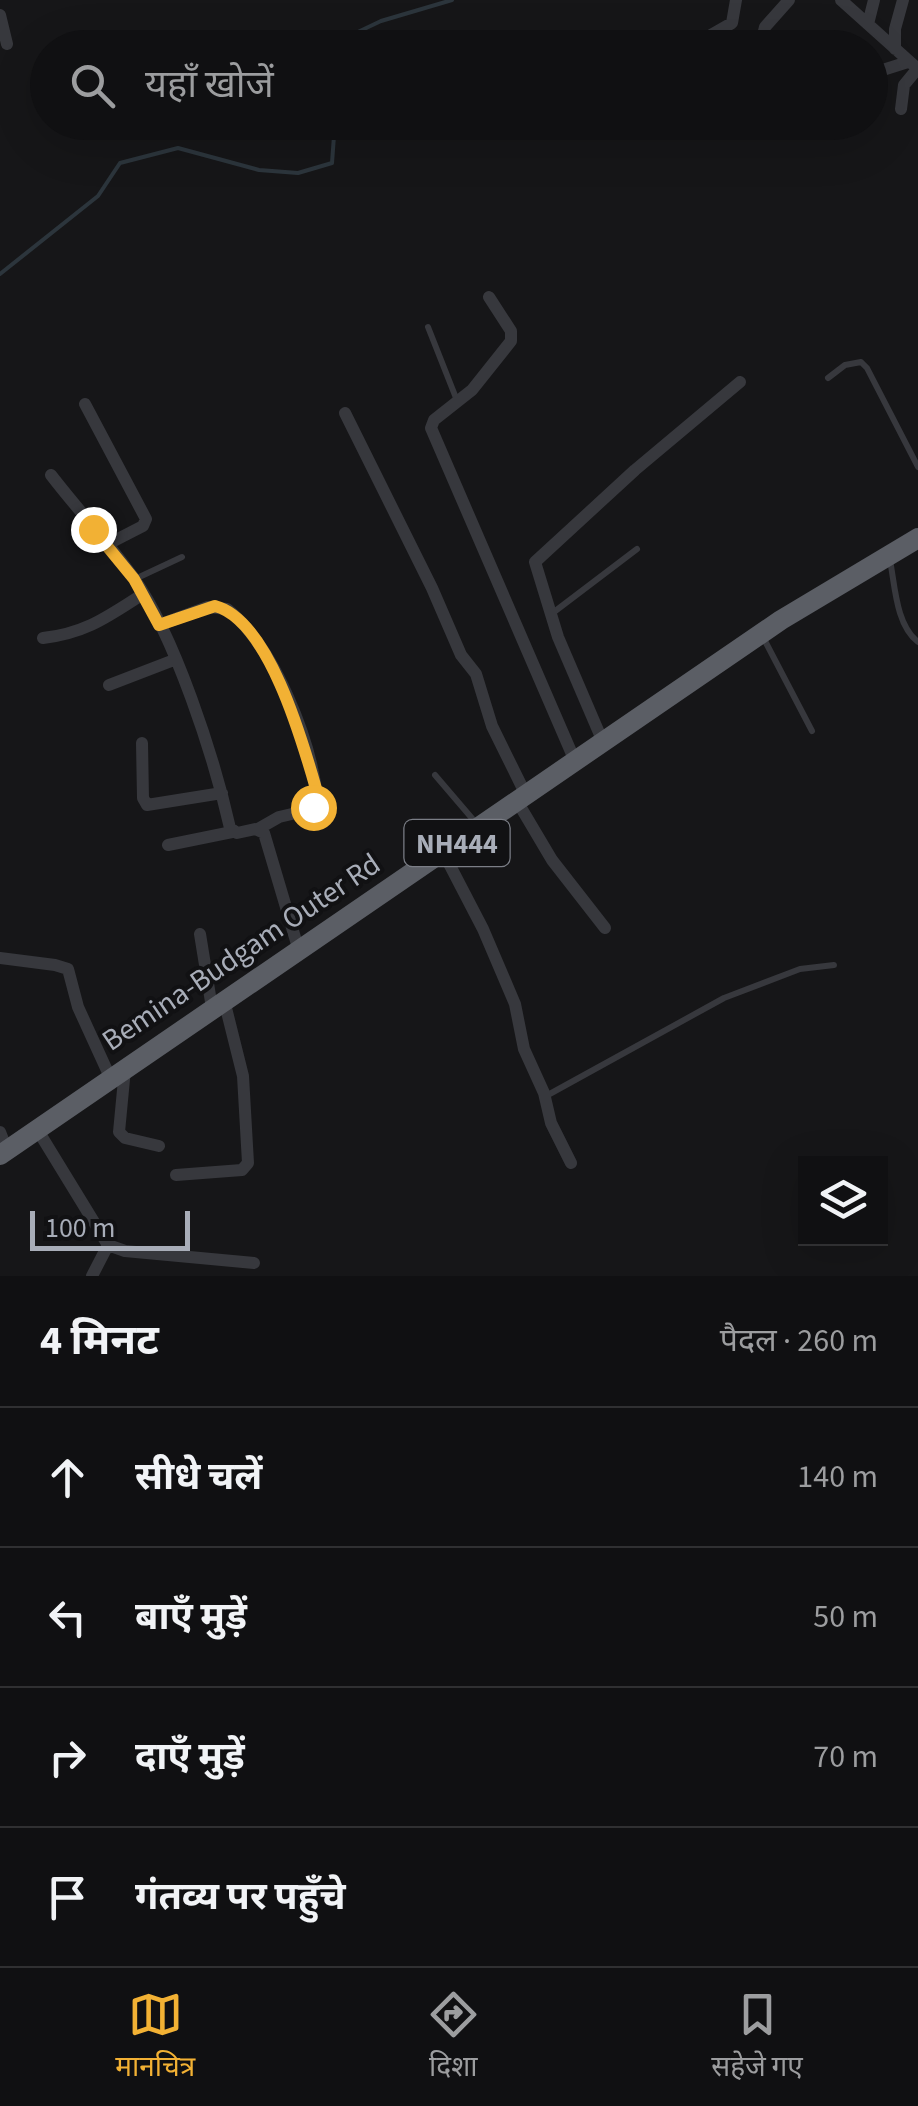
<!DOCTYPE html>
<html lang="hi">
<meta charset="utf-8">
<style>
:root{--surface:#101012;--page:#19191b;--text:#f1f3f6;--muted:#9c9d9f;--line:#303032;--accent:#f2b134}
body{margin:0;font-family:"Source Sans 3","Noto Sans Devanagari",sans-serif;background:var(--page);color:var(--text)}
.controls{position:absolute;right:30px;bottom:30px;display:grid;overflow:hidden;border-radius:0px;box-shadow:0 10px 40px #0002}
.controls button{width:90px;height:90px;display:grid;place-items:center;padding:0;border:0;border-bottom:2px solid var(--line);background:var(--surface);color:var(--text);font:50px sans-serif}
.scale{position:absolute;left:30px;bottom:25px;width:160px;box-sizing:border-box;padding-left:10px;border:5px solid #a8adb8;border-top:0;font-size:28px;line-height:35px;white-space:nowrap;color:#a8adb8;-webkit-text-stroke:8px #111113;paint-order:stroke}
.stop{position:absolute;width:30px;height:30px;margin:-22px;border:8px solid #f2b134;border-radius:50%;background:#fff}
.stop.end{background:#f2b134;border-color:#fff;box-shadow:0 2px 10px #0008}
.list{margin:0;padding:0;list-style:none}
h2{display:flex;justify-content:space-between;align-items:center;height:130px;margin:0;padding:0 40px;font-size:42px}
h2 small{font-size:32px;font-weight:400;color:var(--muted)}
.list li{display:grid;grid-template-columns:65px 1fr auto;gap:30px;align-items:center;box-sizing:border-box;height:140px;padding:0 40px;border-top:2px solid var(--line)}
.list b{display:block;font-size:38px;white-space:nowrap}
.list em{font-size:32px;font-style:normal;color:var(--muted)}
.icon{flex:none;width:55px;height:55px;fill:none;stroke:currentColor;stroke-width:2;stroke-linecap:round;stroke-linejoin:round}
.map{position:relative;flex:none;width:918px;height:1276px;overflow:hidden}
.search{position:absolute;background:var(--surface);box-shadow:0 10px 40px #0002;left:30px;right:30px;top:30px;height:110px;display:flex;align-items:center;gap:25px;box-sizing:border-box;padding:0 35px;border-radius:55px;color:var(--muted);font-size:38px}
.sheet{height:690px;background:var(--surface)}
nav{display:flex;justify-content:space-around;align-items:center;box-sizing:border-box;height:140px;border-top:2px solid var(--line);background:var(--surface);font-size:28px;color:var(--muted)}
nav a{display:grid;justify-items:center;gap:5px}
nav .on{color:var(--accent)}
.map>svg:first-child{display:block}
</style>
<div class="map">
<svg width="918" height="1276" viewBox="0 0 918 1276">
<rect width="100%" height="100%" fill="#161618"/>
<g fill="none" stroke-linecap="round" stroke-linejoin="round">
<path stroke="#2c353c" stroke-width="4" d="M341 48V40L381 21 452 0
M0 274 98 196 120 163 178 148 259 170 298 173 332 163 335 122"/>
<path stroke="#37383d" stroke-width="6" d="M428 327 458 403
M828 378 845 365 861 362 867 368 918 467
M890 560C895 586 896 625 918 642
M135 579 182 557
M550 615 637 549
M764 639 812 731
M435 775 476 823
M546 1096 724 998 800 969 834 965"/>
<path stroke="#37383d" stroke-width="12" d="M789 0 765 27 763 35 794 48
M841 0 918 69
M0 15 7 44
M868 24 874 0
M705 48 711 35 732 23 736 0
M895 49V29L903 0
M870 74 908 62
M901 109 904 85 918 68
M489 297 511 331V341L472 390 434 420 431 428 575 761
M85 404 146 519 143 526 106 545
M345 413 432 588 461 655 476 674 492 726 526 795
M51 475C78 510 108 542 133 577 175 636 214 757 230 828L237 833 255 829 264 833 299 951
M159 625 208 607 227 609C274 646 311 740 317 798L309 810 279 817 258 829
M43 638C86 633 107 617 143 594
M109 685 174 660
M603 742 558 637 535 562 635 470 740 382
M142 743 143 798 147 805 222 793
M517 801 552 860 605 928
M168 845 232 832
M443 852 483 929 515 1004 524 1049 544 1093 551 1123 571 1163
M200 934 212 1008
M0 958 55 965 68 969 78 1007 110 1077
M125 1069 119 1132 125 1138 159 1146
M37 1129 108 1245 125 1251 254 1263
M0 1132 7 1150
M176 1175 242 1170 248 1163 243 1076 224 1000
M92 1276 108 1245"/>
<path stroke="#5b5e65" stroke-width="20" d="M0 1155 781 620 918 538"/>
</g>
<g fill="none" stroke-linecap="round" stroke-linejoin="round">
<path stroke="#f2b134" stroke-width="12" d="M93 529 134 579 159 625 215 606C269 620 303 743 317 792L313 807"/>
</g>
<g text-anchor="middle" stroke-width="8" stroke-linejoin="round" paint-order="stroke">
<rect fill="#111113" stroke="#7b7e86" stroke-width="2.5" x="404.5" y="820" width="105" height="46" rx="8"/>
<g font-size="28" font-weight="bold" fill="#a8adb8">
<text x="457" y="853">NH444</text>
</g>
<g font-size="30" fill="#a8adb8" stroke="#111113">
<text transform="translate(241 952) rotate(-34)" y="10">Bemina-Budgam Outer Rd</text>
</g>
</g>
</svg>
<div class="controls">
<button><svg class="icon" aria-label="layers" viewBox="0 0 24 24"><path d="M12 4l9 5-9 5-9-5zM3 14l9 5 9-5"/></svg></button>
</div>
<div class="scale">100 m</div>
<div class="stop" style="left:313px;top:807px"></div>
<div class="stop end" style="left:93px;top:529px"></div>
<div class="search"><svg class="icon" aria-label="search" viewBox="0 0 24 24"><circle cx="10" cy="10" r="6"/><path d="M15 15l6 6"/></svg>यहाँ खोजें</div>
</div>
<section class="sheet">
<h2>4 मिनट<small>पैदल · 260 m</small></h2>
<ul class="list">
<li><svg class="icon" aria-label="ahead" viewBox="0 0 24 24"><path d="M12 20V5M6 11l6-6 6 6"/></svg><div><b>सीधे चलें</b></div><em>140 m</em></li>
<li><svg class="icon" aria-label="left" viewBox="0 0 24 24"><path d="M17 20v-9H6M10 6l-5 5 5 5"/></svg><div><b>बाएँ मुड़ें</b></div><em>50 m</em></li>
<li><svg class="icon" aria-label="right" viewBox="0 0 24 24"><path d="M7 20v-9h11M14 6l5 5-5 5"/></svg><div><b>दाएँ मुड़ें</b></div><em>70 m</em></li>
<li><svg class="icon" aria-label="arrive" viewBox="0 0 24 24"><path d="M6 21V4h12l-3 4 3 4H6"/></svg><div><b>गंतव्य पर पहुँचे</b></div></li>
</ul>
</section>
<nav>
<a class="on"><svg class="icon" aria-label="map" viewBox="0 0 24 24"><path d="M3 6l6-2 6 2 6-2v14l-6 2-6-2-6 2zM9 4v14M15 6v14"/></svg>मानचित्र</a>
<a><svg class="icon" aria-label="directions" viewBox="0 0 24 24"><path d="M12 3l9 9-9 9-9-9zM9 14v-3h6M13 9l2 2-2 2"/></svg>दिशा</a>
<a><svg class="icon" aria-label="saved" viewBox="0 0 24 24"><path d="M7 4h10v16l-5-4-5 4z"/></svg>सहेजे गए</a>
</nav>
